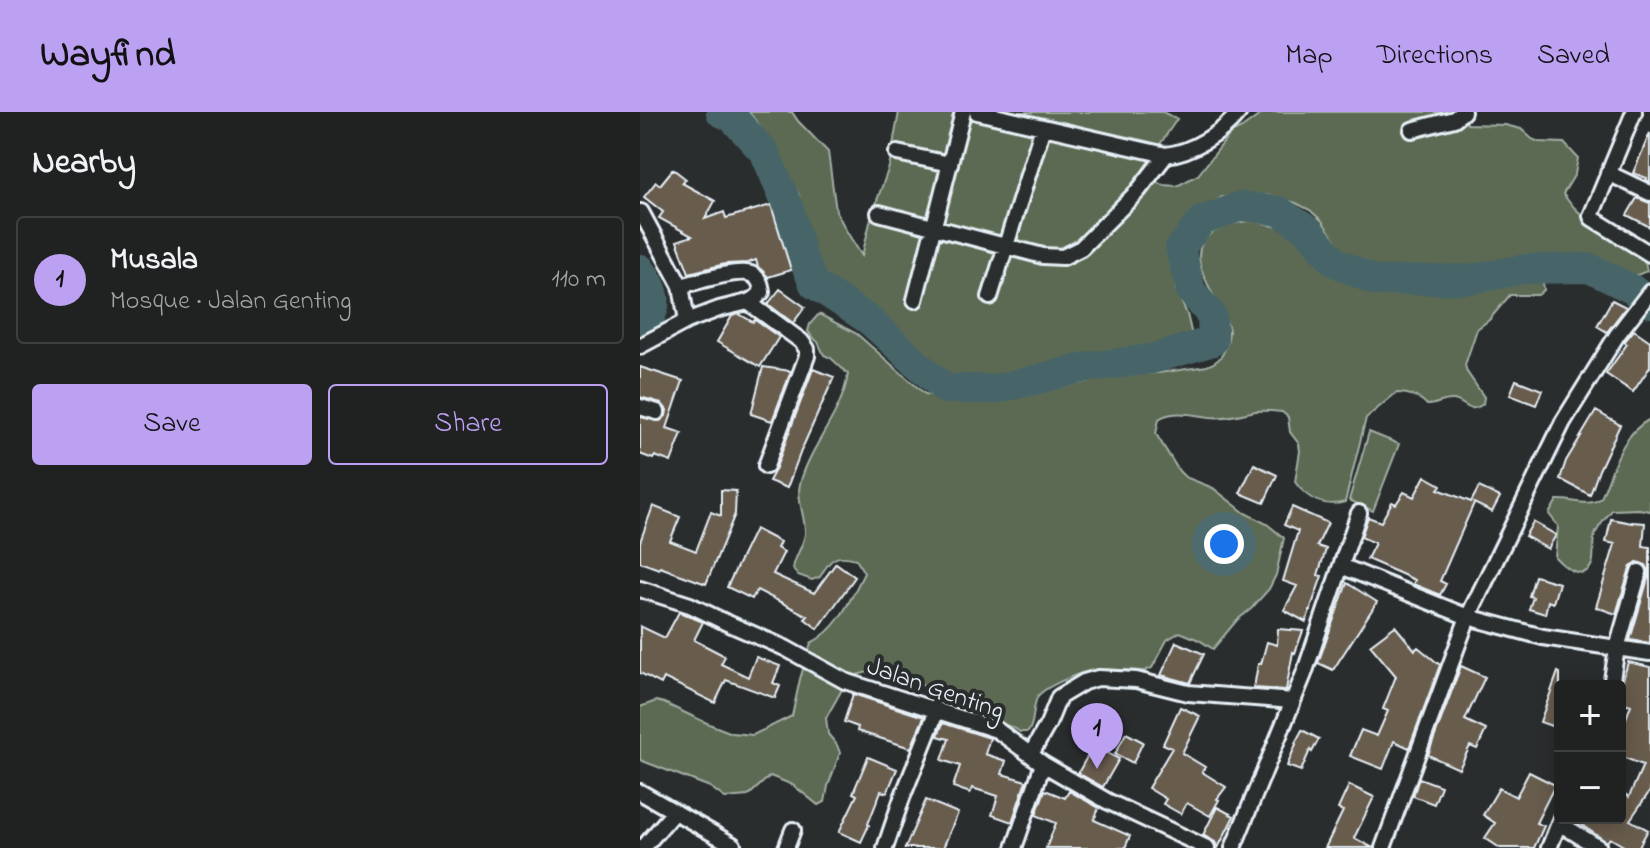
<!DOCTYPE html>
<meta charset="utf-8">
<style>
:root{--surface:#202222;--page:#2d2f2f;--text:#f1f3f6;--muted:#a2a4a5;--line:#3d3f40;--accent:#bca0f2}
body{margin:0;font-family:"Indie Flower",sans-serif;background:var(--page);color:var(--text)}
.controls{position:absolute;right:24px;bottom:24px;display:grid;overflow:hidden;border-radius:8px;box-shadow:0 4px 20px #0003}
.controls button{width:72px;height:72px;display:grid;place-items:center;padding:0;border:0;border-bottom:2px solid var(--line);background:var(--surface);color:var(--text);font:40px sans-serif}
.you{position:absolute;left:584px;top:432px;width:28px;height:28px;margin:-20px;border:6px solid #fff;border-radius:50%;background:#1a73e8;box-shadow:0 0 0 12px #1a73e833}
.badge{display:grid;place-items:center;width:52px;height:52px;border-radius:50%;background:var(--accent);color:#111;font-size:26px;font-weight:700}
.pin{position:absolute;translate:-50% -66px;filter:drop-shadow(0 2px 4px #0008)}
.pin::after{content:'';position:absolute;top:42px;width:28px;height:24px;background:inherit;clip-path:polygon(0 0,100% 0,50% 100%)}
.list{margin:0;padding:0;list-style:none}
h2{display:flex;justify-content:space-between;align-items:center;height:104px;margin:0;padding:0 32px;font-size:34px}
h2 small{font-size:26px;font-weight:400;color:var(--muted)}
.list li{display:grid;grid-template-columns:52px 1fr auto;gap:24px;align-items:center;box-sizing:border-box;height:128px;margin:0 16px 16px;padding:0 16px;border:2px solid var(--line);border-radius:8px}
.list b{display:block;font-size:30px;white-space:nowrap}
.list p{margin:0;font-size:26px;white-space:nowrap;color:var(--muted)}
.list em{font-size:26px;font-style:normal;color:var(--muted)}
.actions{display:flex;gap:16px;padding:24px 32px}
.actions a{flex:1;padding:18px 0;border:2px solid var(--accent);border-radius:8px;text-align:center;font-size:28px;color:var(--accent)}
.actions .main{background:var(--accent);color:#111}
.map{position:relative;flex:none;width:1010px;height:736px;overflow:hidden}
header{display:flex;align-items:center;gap:48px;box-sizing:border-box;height:112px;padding:0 40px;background:var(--accent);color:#111}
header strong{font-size:38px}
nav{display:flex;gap:44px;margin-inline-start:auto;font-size:28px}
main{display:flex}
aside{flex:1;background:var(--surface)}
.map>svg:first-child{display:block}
</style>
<header>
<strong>Wayfind</strong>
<nav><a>Map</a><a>Directions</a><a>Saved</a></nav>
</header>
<main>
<aside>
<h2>Nearby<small></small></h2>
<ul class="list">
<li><span class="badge">1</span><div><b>Musala</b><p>Mosque · Jalan Genting</p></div><em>110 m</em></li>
</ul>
<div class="actions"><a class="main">Save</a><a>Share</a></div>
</aside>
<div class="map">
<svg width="1010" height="736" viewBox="0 0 1010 736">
<rect width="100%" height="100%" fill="#2a2d2e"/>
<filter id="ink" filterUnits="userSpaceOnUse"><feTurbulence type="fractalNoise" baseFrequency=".0125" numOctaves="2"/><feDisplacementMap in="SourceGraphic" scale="16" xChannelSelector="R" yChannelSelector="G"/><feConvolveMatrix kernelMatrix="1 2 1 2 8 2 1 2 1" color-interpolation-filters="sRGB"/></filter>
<g filter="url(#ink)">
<path fill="#5c6a52" stroke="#a2aea5" stroke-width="2" d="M109 0H152L158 9 188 40 196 99 207 120 222 144 232 102 249 55 259 0H523L537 7 498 65 524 73 537 74 558 63 591 21 602 16 624 0H825L827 12 865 13 881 17 892 27 899 30 924 31 938 46 935 62 923 82C937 103 953 109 971 125 981 134 991 142 1004 145L1007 159 995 164 955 151 927 147 877 153 811 157 735 159 705 149 695 128 682 109 670 98 656 91 627 83 582 85 551 106 532 147 536 178 547 202 553 228 547 232 445 248 430 254 356 267H315L308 265 288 252 275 242 259 221 229 194 187 172 165 127 159 83 141 53 133 32Z
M614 109 643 116 662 128 699 161 721 171 764 181H788L811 175 879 167 893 163 900 164 903 170 904 178 898 183H870L849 208 837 217 825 253 827 260 844 285 843 292C827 303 827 290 813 288 804 287 796 293 787 293 779 284 768 281 756 281L726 306 705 390C684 396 667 387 655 370L660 339 659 332 650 320 648 305 642 300C633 299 624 298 616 299 601 302 585 307 570 305 554 303 532 297 519 307L516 322 539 359 545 365 573 376 605 401 627 412 644 426 636 463 629 477 611 497 597 508 573 537 559 528 540 520 527 528 512 556 505 559C489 559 471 556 455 558 442 559 406 574 398 584 391 596 396 609 388 620H380L374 616 345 606 316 592 297 579 267 567 251 566 228 560 209 565 186 606 188 622 197 633 200 641 188 674 185 690 178 693 153 673 130 664 108 684 85 686 70 675 0 648V595L16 589 24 591 69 612 92 621 113 623 152 604 160 567 171 531C199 517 210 488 224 461L216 447C195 441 190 447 180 465L172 468 158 463 153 457C154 445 163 435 165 422 166 406 156 387 160 372 170 333 202 303 208 262L191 246 184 243 178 230 172 225 168 219 170 212 179 202 217 222 285 282 318 287 372 286 478 263 519 261 567 254C576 251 582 246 585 237 587 233 589 223 589 219 586 192 536 144 572 121 585 113 599 109 614 109Z
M1010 307V399L999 397 972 398C966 406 956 416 954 426 952 434 955 444 952 452 944 471 923 454 915 445L918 414 909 402 917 388C933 387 949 396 961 386 974 356 980 323 1010 307Z
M729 320 759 332 733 399 709 388Z"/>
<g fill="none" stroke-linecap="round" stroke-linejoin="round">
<path stroke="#476568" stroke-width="30" d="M81 0 92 5 125 41 149 97 161 142 174 172 229 208 305 277H356L448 255 512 247 573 229 572 204 551 179 540 136 562 109 601 94 639 99 669 119 695 150 735 169 831 167 885 157 949 156 992 177 1010 191
M0 157C16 177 22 197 0 215"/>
</g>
<path fill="#675b4e" stroke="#e8f1f8" stroke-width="2" d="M1010 21V70L1006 68 1007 66 993 61Z
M33 57 46 67 42 71 75 89 65 107 84 100 86 106 131 93 151 158 128 165 118 155 116 148 107 151 85 152 49 161 37 129 52 124 19 106 23 100 4 85 16 70 20 73Z
M997 86 1010 91V115L987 103Z
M140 177 165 195 153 211 128 192Z
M972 188 986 195 967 220 957 214Z
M99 202 113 210 115 208 139 225 120 255 77 230 92 204Z
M994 218 1010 229V255L993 280 966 262 987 232 984 230Z
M0 255 43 269 27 316 42 321 31 350 15 344 13 347 0 342V305L20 309 26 304 27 298 21 291 0 285Z
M123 255 151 259 132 309 111 302Z
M173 257 194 265 161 339 147 376 129 369 135 358Z
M876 268 902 278 896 293 870 283Z
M956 299 980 313 959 358 950 383 920 367 926 349Z
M614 352 637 363 624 391 600 381Z
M785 364 801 373 798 377 831 390 839 375 860 385 852 400 834 391 800 469 806 472 800 483 773 472 775 468 727 447 735 431 721 425 728 405 741 410 752 390 756 392 764 380 774 385Z
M81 378 96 379 95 402 66 472 20 455 19 457 0 450V430L13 394 40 405 30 429 56 439 71 400 81 404Z
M652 395 688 411 677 434 686 437 678 463 682 464 666 510 644 498 657 474 643 469 658 419 644 413Z
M971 407 992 411V410L1005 411 1003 434 1010 435V531L990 528 1009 463 1008 457 1006 453 997 450 990 456 976 502 956 495 975 432 966 430Z
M893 410 916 423 908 437 885 424Z
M115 417 140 430 137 436 144 440 133 462 174 481 196 451 215 465 178 517 165 507 168 504 117 478 112 487 87 475Z
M895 464 919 471 913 491 908 489 905 502 889 497 893 485 889 484Z
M707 471 737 490 693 558 678 551Z
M39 500 63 510 54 528 85 544 81 552 108 565 116 545 140 554 133 571 140 574 135 586 86 568 75 591 24 566 21 572 0 561V514L25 526Z
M755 514 775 538 778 535 800 553 769 636 754 629 743 657 710 644 721 618 737 624 748 599 743 597 756 564 730 533Z
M638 517 663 519 655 541 653 540 646 578 614 576 618 552H621L627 530 637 533Z
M536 530 564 542 550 571 521 563Z
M988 550 1010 555V679L990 708 1008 718 998 736H987L970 726 967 730 943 714 947 706H980V690L985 682 989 685 1003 653 980 644V622L991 593 980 590V578Z
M821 554 845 565 825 608 846 618 837 637 830 634 819 657 788 643Z
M918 560 920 561V617L900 610Z
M213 582 284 605 271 636 217 619 218 615 204 610Z
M540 595 560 604 542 641 565 655 562 660 586 675 577 687 579 688 570 704 547 691 541 702 523 692 526 687 508 676 532 636 523 632Z
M303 611 350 626 345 642 366 649 362 662 386 669 372 710 352 703 358 684 332 676 330 681 313 675 320 654 302 648 309 627 298 624Z
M662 618 679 627 672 640 670 638 661 659 647 654 656 632 655 631Z
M486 621 503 630 493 651 475 642Z
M453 634 479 647 463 675 438 661Z
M228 645 257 657 247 681 241 679 228 712 229 713 221 730 199 720 217 683 213 681Z
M889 660 915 673 896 711 904 714 894 736H860L845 726 855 711 843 703 859 676 876 685Z
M779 666 801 674 794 692 773 684Z
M709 673 734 685 714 726 733 736H685L703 699 698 697Z
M405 678 425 686 429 679 459 696 454 708 490 724 485 736H406L416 711 396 703Z
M286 688 318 701 303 736H265Z
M577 695 594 704 578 736 575 730 563 723Z"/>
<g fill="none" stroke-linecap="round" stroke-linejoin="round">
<defs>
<path id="minor" d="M337 0 526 43C552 40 583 21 599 0
M994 0 951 104 952 106 1010 142
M772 18 814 7 823 0
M257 41 310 52
M968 61 1010 81
M239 101 403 144 423 145 441 136 498 79 526 43
M41 174 47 209
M350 185 403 15
M275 188 323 0
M108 190 161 229 167 237V244L126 354
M0 234 47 209 79 197 108 190 116 186 122 180C121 173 120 167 113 163 100 155 57 170 41 174L1 100
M0 295 17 300
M701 454 828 505 903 525 1010 541
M0 477 50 493 85 510 145 536 205 569 357 618 403 652 467 689 567 736
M971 574 977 536 999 460
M391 642 408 612 419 585 444 570 458 566 496 568 548 581 653 589
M0 680 93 733 91 736
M921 706 919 711 959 736
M3 736 34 700
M146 736 153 718
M245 736 262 686 297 598
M374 736 403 652
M593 736 664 562 719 401
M743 736 828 505 923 310 977 223 1010 180
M909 736 919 711"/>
</defs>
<use href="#minor" stroke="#e8f1f8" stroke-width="20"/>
<use href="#minor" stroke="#2a2d2e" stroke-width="14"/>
</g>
</g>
<g text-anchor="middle" stroke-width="8" stroke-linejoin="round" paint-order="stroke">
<g font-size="26" fill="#e8f1f8" stroke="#2a2d2e">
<text transform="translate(296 575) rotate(19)" y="9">Jalan Genting</text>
</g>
</g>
</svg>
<div class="controls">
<button>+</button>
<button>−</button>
</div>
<div class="you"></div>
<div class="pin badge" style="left:457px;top:657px">1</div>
</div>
</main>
